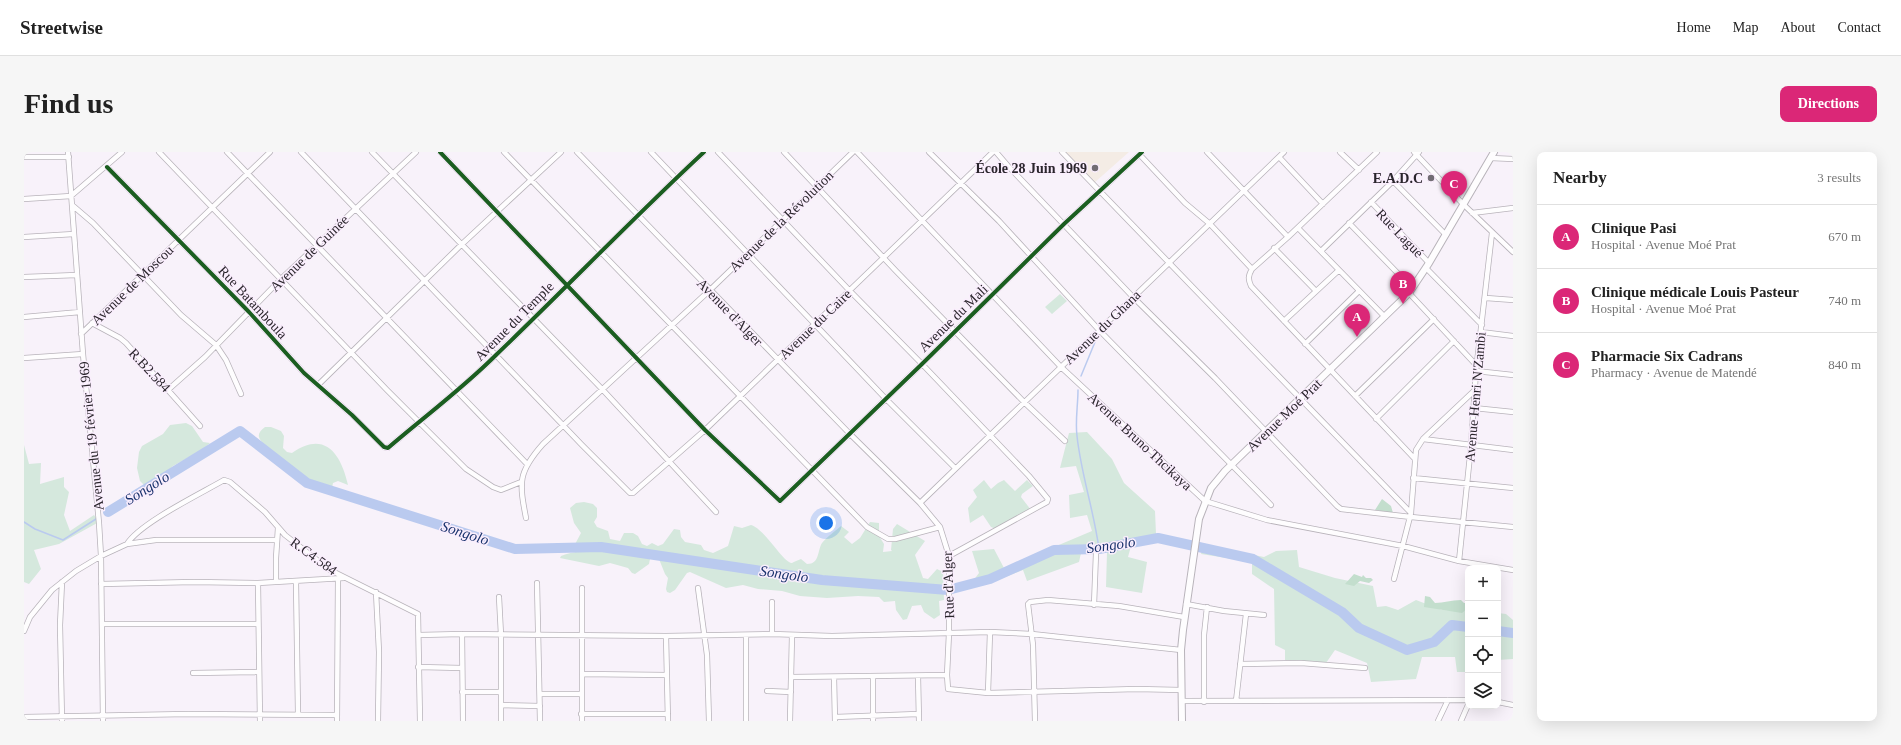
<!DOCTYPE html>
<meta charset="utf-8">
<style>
:root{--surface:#fff;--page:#f6f6f6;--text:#222;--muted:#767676;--line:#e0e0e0;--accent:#db2777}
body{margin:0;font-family:"Times New Roman",serif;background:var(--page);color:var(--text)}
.controls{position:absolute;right:12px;bottom:12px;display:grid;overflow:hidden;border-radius:8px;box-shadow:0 4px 16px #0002}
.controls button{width:36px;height:36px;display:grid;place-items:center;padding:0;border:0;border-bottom:1px solid var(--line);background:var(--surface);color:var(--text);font:20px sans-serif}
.you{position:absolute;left:802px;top:371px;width:14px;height:14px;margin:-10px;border:3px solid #fff;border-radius:50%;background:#1a73e8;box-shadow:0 0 0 6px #1a73e833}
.badge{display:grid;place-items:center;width:26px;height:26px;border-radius:50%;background:var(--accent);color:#fff;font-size:13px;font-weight:700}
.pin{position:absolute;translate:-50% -33px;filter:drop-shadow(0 1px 2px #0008)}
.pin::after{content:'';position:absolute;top:21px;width:14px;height:12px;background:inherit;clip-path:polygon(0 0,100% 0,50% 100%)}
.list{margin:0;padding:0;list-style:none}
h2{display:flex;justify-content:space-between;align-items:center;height:52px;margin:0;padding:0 16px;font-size:17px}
h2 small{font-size:13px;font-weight:400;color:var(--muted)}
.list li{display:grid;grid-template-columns:26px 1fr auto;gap:12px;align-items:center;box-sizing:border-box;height:64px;padding:0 16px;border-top:1px solid var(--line)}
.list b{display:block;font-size:15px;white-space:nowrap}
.list p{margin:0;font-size:13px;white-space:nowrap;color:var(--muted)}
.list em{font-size:13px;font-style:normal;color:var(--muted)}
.icon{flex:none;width:22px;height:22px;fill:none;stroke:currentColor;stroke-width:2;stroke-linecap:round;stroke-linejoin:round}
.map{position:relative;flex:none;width:1489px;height:569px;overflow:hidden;border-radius:8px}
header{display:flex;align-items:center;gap:24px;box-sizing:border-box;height:56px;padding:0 20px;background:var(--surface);border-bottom:1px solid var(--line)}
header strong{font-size:19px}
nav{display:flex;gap:22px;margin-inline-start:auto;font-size:14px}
.intro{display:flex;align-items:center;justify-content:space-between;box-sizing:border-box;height:96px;padding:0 24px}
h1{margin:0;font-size:28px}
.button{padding:10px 18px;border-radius:8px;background:var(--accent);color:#fff;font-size:14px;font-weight:700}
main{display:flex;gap:24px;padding:0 24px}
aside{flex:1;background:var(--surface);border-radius:8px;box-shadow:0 4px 16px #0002}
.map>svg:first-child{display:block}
</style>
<header>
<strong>Streetwise</strong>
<nav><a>Home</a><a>Map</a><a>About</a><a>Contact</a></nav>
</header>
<div class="intro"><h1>Find us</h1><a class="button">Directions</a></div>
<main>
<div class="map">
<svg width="1489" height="569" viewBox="0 0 1489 569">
<rect width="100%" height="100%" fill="#f8f2fa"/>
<path fill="#f4ece5" d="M1040 0H1105L1070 31Z"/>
<path fill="#d5e8dd" d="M1036 142 1043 149 1028 162 1021 155Z
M162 271 168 274 179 290 186 291 178 298 149 314 130 331 125 334 120 333 116 329 113 316 115 300 118 294 139 282 146 273Z
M241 275H247L257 279 260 284 259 296 263 300 268 301C301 278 317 302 324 333L314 329 309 331 308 336C300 334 291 333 284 329 276 323 237 294 235 285 234 281 237 278 241 275Z
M1063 280 1088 307 1100 331 1131 359 1132 382 1109 387 1104 405 1123 410 1118 441 1082 435 1083 400 1057 401 1055 410 1003 429 999 418 976 427 933 438V434L949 429 955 421 948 399 970 397 980 416 1068 379 1063 363 1046 366 1045 343 1060 340 1052 314 1036 316 1045 281Z
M0 293 5 312 17 311 16 332 40 325V335L45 340 40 363 46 379 70 363 75 370 35 392 10 398 17 417 5 432 0 430Z
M960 328 967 337 974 331 980 328 991 339 1003 328 1009 334 998 342 997 345 1007 358 972 377 967 375 959 363 946 371 944 356 953 345 949 338Z
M560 350 569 352 573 356V365L570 370 573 375 584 379 586 387 596 389 600 381H609L614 384 618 392 623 394 628 391 634 394 639 392 650 377 656 378 657 385 661 390 677 393 680 398 689 401 704 394 710 374 718 376 727 373C740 376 760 412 768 411 770 410 774 408 777 407L783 412C796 412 793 399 798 391 803 385 811 379 817 374L825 380 820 385 828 392 836 386 846 370 855 371V384L860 392 859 400 868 399 867 398 869 377 873 372 901 389 891 403 899 426 904 427 913 417 919 420 920 448 915 449 916 463 910 467 900 460 897 453 888 454 883 467 879 468 872 458 871 449 860 450 855 445 834 444 803 446 776 444 758 439 734 437 719 433 702 436 666 420 663 421 651 438 646 441 643 440 642 437 644 426 641 422 635 407 632 405 626 407 625 412 611 422 608 421 604 416 586 411 575 414 536 406 537 404C552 399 574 395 590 399 602 402 613 405 626 403L801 432 844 433 840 429 773 423 745 419 732 415 707 414 698 411 580 394 564 393 549 396 557 381 550 371 546 356 552 351Z
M1180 393 1240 405 1252 399 1273 398 1275 415 1311 426 1349 434 1353 455 1362 454 1374 458 1392 448 1418 458 1444 459V520H1433L1431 505H1398L1392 527 1347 530 1343 511 1311 498 1302 511 1261 508V498L1251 493 1250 437 1228 422V410L1177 402Z
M1474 461 1482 462 1489 468V507L1474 508Z"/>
<path fill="#c3decd" d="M1358 347 1367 354 1369 361 1351 358Z
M1330 422 1338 425 1339 423 1342 426H1347L1349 428 1345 431 1336 429 1330 434 1321 432Z
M1401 444 1406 445 1411 451C1420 451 1427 448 1437 448L1440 451H1444V461L1443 457 1438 461 1400 455Z"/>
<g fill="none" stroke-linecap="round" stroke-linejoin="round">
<path stroke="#bacaef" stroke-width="1.5" d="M1057 224 1071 190
M1054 238C1054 253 1051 269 1053 284 1057 322 1070 359 1075 397
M0 370 11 377 39 388 72 367"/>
<path stroke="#bacaef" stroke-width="10" d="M84 360 216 279 283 331 491 397 577 395 798 428 924 438 966 427 1030 398 1075 397 1134 386 1229 407 1318 460 1335 476 1383 498 1410 490 1428 473 1444 475
M1474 479 1489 481"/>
<defs>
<path id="street" d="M44 0 59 202 75 371 77 404 79 569
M135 0 363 238 442 317 469 335 477 338 497 330
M203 0 503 312
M277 0 558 293 606 341H609L681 278 969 0
M348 0 578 237 692 360
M416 0 681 278 756 349 898 212 1040 72 1118 0
M480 0 843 375 864 387H871L916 375
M553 0 826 282 896 351 916 375 925 404V481L923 523 924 537 964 541 1113 537 1157 538
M627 0 862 247 931 316
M694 0 825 138 898 212 1005 324 1024 347 1023 350 925 404
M760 0 872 119 1000 250 1041 289
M833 0 1037 215 1181 349 1243 368 1379 394 1435 409 1489 418
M905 0 975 69 1075 178 1247 353
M972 0 984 14 1109 145 1191 226 1313 354 1317 357 1387 365 1489 375
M1038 0 1387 361
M1183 0 1264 85
M1316 0 1335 18
M1353 0 1264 85 1228 117C1224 124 1224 127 1227 134L1390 306
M1390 0 1439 52 1489 100
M1116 3 1161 51 1186 72 1228 117
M0 5H45
M1255 5 1299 52
M1467 6 1489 7
M83 15 225 160 280 221 328 263 360 295 364 296C400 265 438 237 472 203 542 136 609 66 680 0
M1369 29 1422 83
M0 47 47 44 98 0
M1347 50 1405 111
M48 53 69 71 157 163 192 193 202 208 217 242
M1448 61 1489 56
M1325 71 1388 136
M1274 76 1361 165
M0 85 50 82
M1250 96 1292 139
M1297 99 1369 29 1395 0
M1402 116 1458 173
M0 125 53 123
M1385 141 1453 214
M1462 146 1489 148
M0 165 56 160
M1260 169 1315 118
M68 171 96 186 102 191 176 274
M1457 180 1489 184
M57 182 246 0
M1281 192 1335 139
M0 206 59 202
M1452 219 1489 223
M294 233 437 93 537 0
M145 237 181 205 257 127 392 0
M1331 244 1410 167
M1450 256 1489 260
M1352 267 1430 189
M1399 287 1489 298
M1389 326 1489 336
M896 351 1260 0
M502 366C495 330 494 320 519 292L686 138 829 0
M103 392C116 371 176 342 200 328L206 330 241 360 261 383 306 418 394 462 396 569
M1435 409 1447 294 1452 219 1468 81
M1370 427 1387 361 1392 298 1399 287 1451 238
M252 430V406L254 376
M272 430 274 562
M234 431 236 569
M513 431 516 569
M77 432 170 430 234 431 320 426
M674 436 683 503 685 569
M352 440 355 500 354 569
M475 445 477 483V569
M748 450V482
M1162 452 1200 459 1240 463
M1070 453 1072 401
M78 472H234
M0 479 6 465 28 438 52 419 77 404 103 392 132 388H253
M438 482 439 569
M395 483 438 482 642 484 748 482 808 484 966 480 1008 482 1157 498
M642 484 644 569
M1216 512 1277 511 1341 516
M394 515 438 516
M169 521 235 520
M558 522 643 523
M894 524 895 569
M767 525 923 523
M810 525 811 569
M849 525V569
M743 539 767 540
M438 540H477
M964 541 966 480
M516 542H557
M1158 549 1444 548
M1212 549 1222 462
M1180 550V483L1183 455
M1474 550 1489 553
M477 553 516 554
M557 562H644
M0 565 164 562 313 563
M811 565 894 562
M38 569 36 473 38 430
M313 569 314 427
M558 569V436
M722 569V483
M766 569 768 483
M1011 569 1009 493 1004 452 1006 450 1024 448 1095 454 1160 465
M1414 569 1424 548
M1437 569 1444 553"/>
<path id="secondary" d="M1158 569 1157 498 1159 478 1175 367 1187 336 1201 319 1385 141 1405 111 1470 0"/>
</defs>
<use href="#street" stroke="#b8b3ba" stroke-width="6"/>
<use href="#secondary" stroke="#b8b3ba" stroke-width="8"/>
<use href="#street" stroke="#fefdfe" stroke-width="4.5"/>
<use href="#secondary" stroke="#fefdfe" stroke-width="6"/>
<defs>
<path id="cycleway" d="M416 0 681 278 756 349 898 212 1040 72 1118 0
M83 15 225 160 280 221 328 263 360 295 364 296C400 265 438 237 472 203 542 136 609 66 680 0"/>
</defs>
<use href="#cycleway" stroke="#faeefd" stroke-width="6"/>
<use href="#cycleway" stroke="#1b5e20" stroke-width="4"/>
</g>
<g fill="#726d74" stroke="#faeefd" stroke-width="1.5">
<circle cx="1071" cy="16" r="4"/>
<circle cx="1407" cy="26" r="4"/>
</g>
<g text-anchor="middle" stroke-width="3" stroke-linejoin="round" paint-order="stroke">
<g font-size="14" font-weight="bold" fill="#2a252c" stroke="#faeefd" text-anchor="end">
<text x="1063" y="21">École 28 Juin 1969</text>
<text x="1399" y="31">E.A.D.C</text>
</g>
<g font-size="14" fill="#2a252c" stroke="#faeefd">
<text transform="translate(757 69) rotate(-44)" y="5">Avenue de la Révolution</text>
<text transform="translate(1376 81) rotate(46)" y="5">Rue Lagué</text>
<text transform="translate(285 101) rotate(-44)" y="5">Avenue de Guinée</text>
<text transform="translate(108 133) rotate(-44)" y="5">Avenue de Moscou</text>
<text transform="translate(229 150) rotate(47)" y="5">Rue Batamboula</text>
<text transform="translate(706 160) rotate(46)" y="5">Avenue d'Alger</text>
<text transform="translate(929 166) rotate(-44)" y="5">Avenue du Mali</text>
<text transform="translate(490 169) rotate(-45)" y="5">Avenue du Temple</text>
<text transform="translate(791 172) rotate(-44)" y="5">Avenue du Caire</text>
<text transform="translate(1078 175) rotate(-44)" y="5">Avenue du Ghana</text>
<text transform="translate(126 218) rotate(47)" y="5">R.B2.584</text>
<text transform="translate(1451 245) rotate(-85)" y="5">Avenue Henri N'Zambi</text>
<text transform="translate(1260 263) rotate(-44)" y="5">Avenue Moé Prat</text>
<text transform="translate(67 284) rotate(-96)" y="5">Avenue du 19 février 1969</text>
<text transform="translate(1116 289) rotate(43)" y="5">Avenue Bruno Thcikaya</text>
<text transform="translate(290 404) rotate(36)" y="5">R.C4.584</text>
<text transform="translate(924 433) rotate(-92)" y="5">Rue d'Alger</text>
</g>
<g font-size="15" font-style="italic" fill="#1a336d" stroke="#faeefd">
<text transform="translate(123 336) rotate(-32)" y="5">Songolo</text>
<text transform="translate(441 381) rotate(18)" y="5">Songolo</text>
<text transform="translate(1087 393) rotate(-8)" y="5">Songolo</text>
<text transform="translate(760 422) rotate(8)" y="5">Songolo</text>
</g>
</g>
</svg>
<div class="controls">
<button>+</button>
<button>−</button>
<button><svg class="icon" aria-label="locate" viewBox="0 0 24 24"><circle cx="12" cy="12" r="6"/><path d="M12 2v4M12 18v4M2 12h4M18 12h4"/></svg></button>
<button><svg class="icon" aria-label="layers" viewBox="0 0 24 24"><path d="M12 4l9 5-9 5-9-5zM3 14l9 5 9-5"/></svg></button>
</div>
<div class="you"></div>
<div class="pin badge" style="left:1333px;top:185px">A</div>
<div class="pin badge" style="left:1379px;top:152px">B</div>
<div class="pin badge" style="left:1430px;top:52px">C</div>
</div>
<aside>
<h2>Nearby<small>3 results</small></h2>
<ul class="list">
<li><span class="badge">A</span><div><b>Clinique Pasi</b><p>Hospital · Avenue Moé Prat</p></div><em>670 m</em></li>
<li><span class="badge">B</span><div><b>Clinique médicale Louis Pasteur</b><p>Hospital · Avenue Moé Prat</p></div><em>740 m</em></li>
<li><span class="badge">C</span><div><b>Pharmacie Six Cadrans</b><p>Pharmacy · Avenue de Matendé</p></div><em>840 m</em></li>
</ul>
</aside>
</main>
